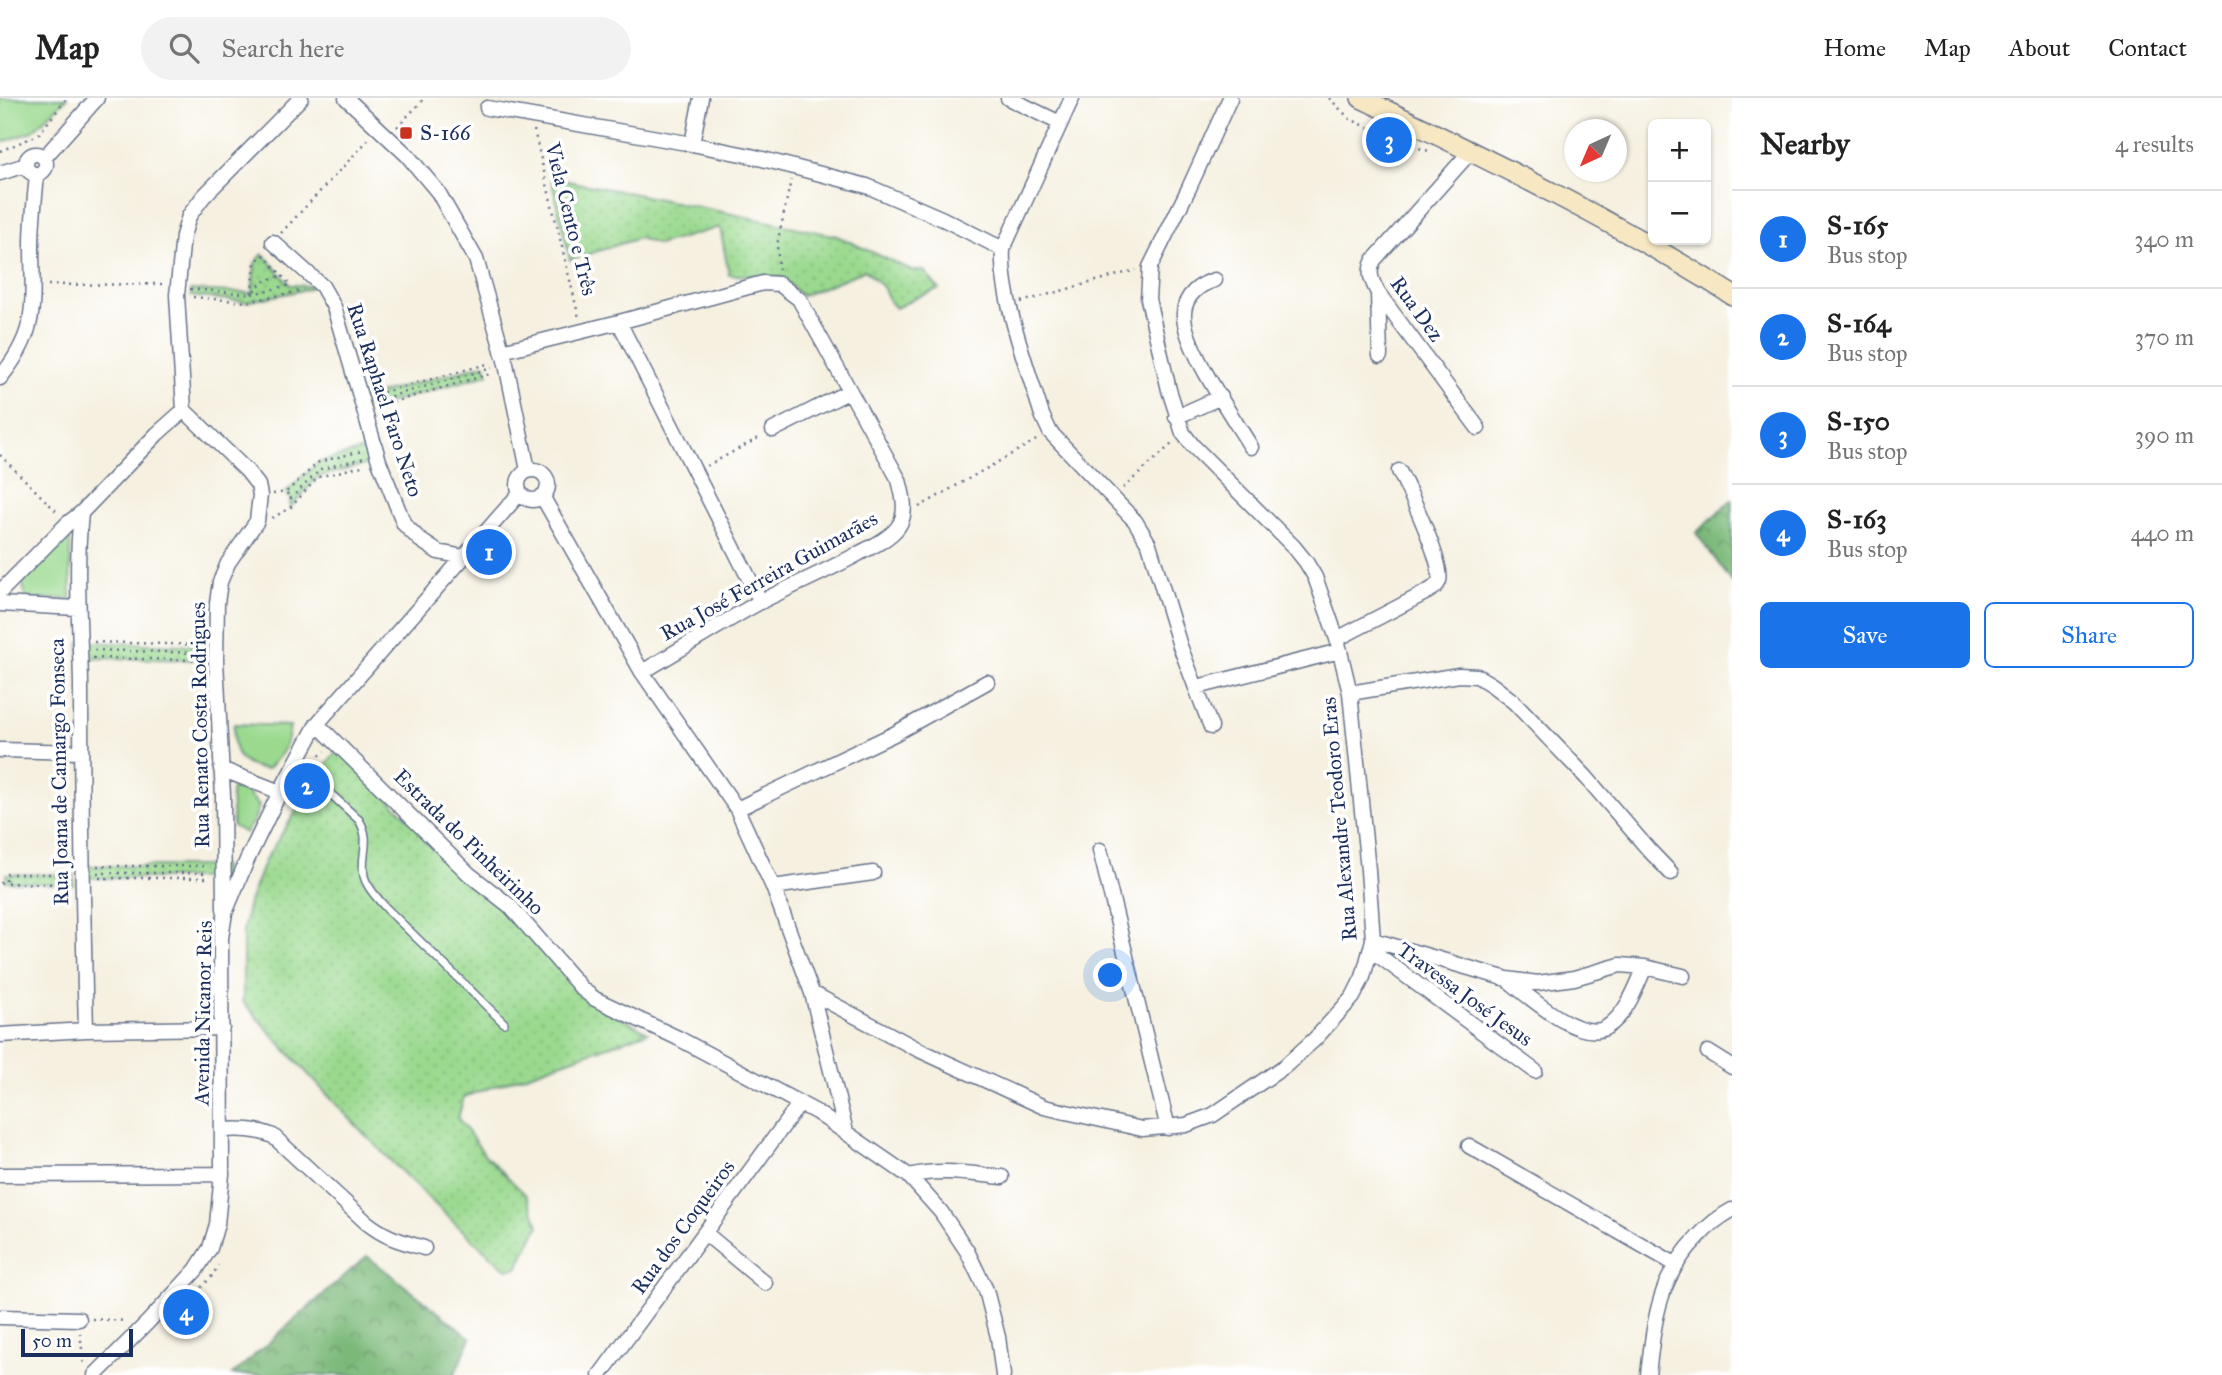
<!DOCTYPE html>
<meta charset="utf-8">
<style>
:root{--surface:#fff;--page:#f2f2f2;--text:#222;--muted:#767676;--line:#e0e0e0;--accent:#1a73e8}
body{margin:0;font-family:"IM FELL Great Primer",serif;background:var(--page);color:var(--text)}
.controls{position:absolute;right:21px;top:21px;display:grid;overflow:hidden;border-radius:10px;box-shadow:0 2px 5px #0004}
.controls button{width:63px;height:63px;display:grid;place-items:center;padding:0;border:0;border-bottom:2px solid var(--line);background:var(--surface);color:var(--text);font:35px sans-serif}
.compass{position:absolute;left:1564px;top:21px;width:63px;height:63px;border-radius:50%;background:var(--surface);box-shadow:0 2px 5px #0004;rotate:224deg}
.scale{position:absolute;left:21px;bottom:18px;width:112px;box-sizing:border-box;padding-left:7px;border:4px solid #1b2f5e;border-top:0;font-size:19px;line-height:24px;white-space:nowrap;color:#1b2f5e;-webkit-text-stroke:5px #fff;paint-order:stroke}
.you{position:absolute;left:1111px;top:878px;width:24px;height:24px;margin:-18px;border:5px solid #fff;border-radius:50%;background:#1a73e8;box-shadow:0 0 0 10px #1a73e833}
.badge{display:grid;place-items:center;width:46px;height:46px;border-radius:50%;background:var(--accent);color:#fff;font-size:23px;font-weight:700}
.pin{position:absolute;translate:-50% -50%;border:4px solid #fff;box-shadow:0 2px 7px #0006}
.list{margin:0;padding:0;list-style:none}
h2{display:flex;justify-content:space-between;align-items:center;height:91px;margin:0;padding:0 28px;font-size:30px}
h2 small{font-size:23px;font-weight:400;color:var(--muted)}
.list li{display:grid;grid-template-columns:46px 1fr auto;gap:21px;align-items:center;box-sizing:border-box;height:98px;padding:0 28px;border-top:2px solid var(--line)}
.list b{display:block;font-size:26px;white-space:nowrap}
.list p{margin:0;font-size:23px;white-space:nowrap;color:var(--muted)}
.list em{font-size:23px;font-style:normal;color:var(--muted)}
.actions{display:flex;gap:14px;padding:21px 28px}
.actions a{flex:1;padding:16px 0;border:2px solid var(--accent);border-radius:10px;text-align:center;font-size:24px;color:var(--accent)}
.actions .main{background:var(--accent);color:#fff}
.icon{flex:none;width:38px;height:38px;fill:none;stroke:currentColor;stroke-width:2;stroke-linecap:round;stroke-linejoin:round}
.map{position:relative;flex:none;width:1732px;height:1277px;overflow:hidden}
header{display:flex;align-items:center;gap:42px;box-sizing:border-box;height:98px;padding:0 35px;background:var(--surface);border-bottom:2px solid var(--line)}
header strong{font-size:33px}
nav{display:flex;gap:38px;margin-inline-start:auto;font-size:24px}
.search{width:490px;height:63px;background:var(--page);display:flex;align-items:center;gap:18px;box-sizing:border-box;padding:0 24px;border-radius:38px;color:var(--muted);font-size:26px}
main{display:flex}
aside{flex:1;background:var(--surface)}
.map>svg:first-child{display:block}
</style>
<header>
<strong>Map</strong>
<div class="search"><svg class="icon" aria-label="search" viewBox="0 0 24 24"><circle cx="10" cy="10" r="6"/><path d="M15 15l6 6"/></svg>Search here</div>
<nav><a>Home</a><a>Map</a><a>About</a><a>Contact</a></nav>
</header>
<main>
<div class="map">
<svg width="1732" height="1277" viewBox="0 0 1732 1277">
<defs>
<pattern id="grass-dots" width="8" height="8" patternUnits="userSpaceOnUse" patternTransform="scale(1.75)"><rect width="8" height="8" fill="#9ad98e"/><path d="M2 2h.1M6 6h.1" fill="none" stroke="#84bb7d" stroke-width="1.8" stroke-linecap="round"/></pattern>
<pattern id="forest-crowns" width="20" height="18" patternUnits="userSpaceOnUse" patternTransform="scale(1.75)"><rect width="20" height="18" fill="#7bb979"/><path d="M2 6a3 3 0 1 1 6 0M12 15a3 3 0 1 1 6 0" fill="none" stroke="#649766"/></pattern>
</defs>
<rect width="100%" height="100%" fill="#fff"/>
<filter id="ink" filterUnits="userSpaceOnUse"><feTurbulence type="fractalNoise" baseFrequency=".0143" numOctaves="2"/><feDisplacementMap in="SourceGraphic" scale="14" xChannelSelector="R" yChannelSelector="G"/><feConvolveMatrix kernelMatrix="1 2 1 2 8 2 1 2 1" color-interpolation-filters="sRGB"/></filter>
<filter id="wash" filterUnits="userSpaceOnUse"><feTurbulence type="fractalNoise" baseFrequency=".00686" numOctaves="4" result="noise"/><feDisplacementMap in="SourceGraphic" scale="28" xChannelSelector="R" yChannelSelector="G"/><feGaussianBlur stdDeviation="1.57" result="paint"/><feColorMatrix in="noise" values="0 0 0 0 0 0 0 0 0 0 0 0 0 0 0 0 0 1.4 0 .05"/><feComposite in="paint" operator="in"/></filter>
<g filter="url(#wash)">
<rect width="100%" height="100%" fill="#f5f0e0"/>
<path fill="url(#grass-dots)" stroke="#5a8476" stroke-width="2" d="M551 80 641 97 837 138 913 173H924L939 191 917 199 896 210 890 204 883 189 865 172 802 198 784 181 767 178 729 177 720 129 658 147 639 140 570 162Z
M263 156 290 187 313 188 308 191 246 204 191 198V192L252 195 255 165Z
M485 266 488 276 364 312 360 301Z
M375 349 379 363 318 379 290 410V401L286 394 319 364Z
M79 544 217 548 216 562 80 560Z
M338 651 596 906 648 934 464 999 458 1020 485 1057 526 1097 539 1127 517 1170 506 1171C410 1088 327 998 243 904V832L249 804 265 762 326 667Z
M81 768H223V780H81Z
M6 776 74 777V787L6 783Z"/>
<path fill="url(#forest-crowns)" stroke="#4b746c" stroke-width="2" d="M1732 402V484L1696 435Z
M367 1158 471 1240 454 1277H232Z"/>
<path fill="#9ad98e" stroke="#5a8476" stroke-width="2" d="M0 0H67L32 34 0 45Z
M63 437 70 441 71 499 70 501H27L25 499 22 479Z
M234 626 290 628C287 650 283 656 267 671 238 670 231 652 234 626Z
M233 688 244 691 259 708 254 722 245 735 233 728 231 696Z"/>
</g>
<g filter="url(#ink)">
<g fill="none" stroke-linecap="round" stroke-linejoin="round">
<defs>
<path id="service" d="M297 665 359 722C372 743 360 756 364 778 367 790 379 802 387 811L504 925"/>
<path id="minor" d="M346 0 407 57 438 94 476 161 506 266 528 372
M1008 0 1060 25
M1072 0 1003 151C1000 198 1028 271 1042 317L1050 334 1135 423 1149 446 1180 548 1211 629
M487 10 692 46 751 58 867 88 943 121 1003 151
M692 46 701 0
M1471 53 1374 162C1367 175 1372 183 1378 195L1478 330
M26 66a10 10 0 1 1 20 0a10 10 0 1 1-20 0Z
M44 60 97 0
M0 75 26 67
M273 144 322 188 334 209 379 363 404 426 420 442 438 454 464 459
M1215 182C1200 186 1185 197 1184 215 1182 247 1233 319 1251 349
M1378 195 1380 258
M619 224 761 504
M502 253 619 224 763 185 779 186 799 201 899 382C903 397 908 415 898 429 889 441 871 449 858 456 827 473 794 487 762 503 721 525 682 551 642 574
M0 280C40 231 32 205 32 146 32 123 35 99 37 76
M184 312 247 373 258 387 260 397 257 423 228 465 220 484 217 505 216 562 223 698 224 811
M1176 319 1221 299
M773 332 850 293
M518 387a15 15 0 1 1 30 0a15 15 0 1 1-30 0Z
M542 398 642 574 737 711 773 789 812 895 846 1034
M81 415C75 472 80 528 81 586 81 701 83 817 86 932
M0 494 68 425 81 415 157 336 184 312 177 197 183 138 189 118 203 99 301 0
M0 506 77 510
M1337 541 1427 494C1432 491 1437 489 1439 483 1445 468 1408 390 1399 373
M1197 589 1340 553
M1350 595 1459 577 1477 578 1492 587 1514 604 1586 679 1649 752 1671 775
M317 626 469 776 510 808 582 891 595 901 678 940 816 1014 909 1078 941 1114 967 1153 986 1192 998 1239 1003 1277
M0 652 81 654
M221 671 280 694
M737 711 894 636 987 584
M1100 752 1168 1030
M773 789 873 775
M1373 842 1507 881 1538 885 1574 880 1620 867 1645 869 1683 878
M1371 852 1535 973
M1508 882C1528 898 1581 946 1607 929 1627 916 1636 889 1645 869
M812 895 919 952 1044 1009 1142 1031 1186 1027 1213 1017 1285 968 1315 941 1353 899 1363 879 1373 842 1368 772 1350 595 1337 541 1315 479 1306 464 1294 449 1193 348 1183 335 1169 292 1148 201 1150 169 1189 90 1230 0
M0 937 86 932 222 930
M1708 954 1732 969
M222 1032C240 1031 257 1031 273 1038L366 1124C386 1140 400 1143 424 1150
M1469 1048 1675 1166
M0 1077 222 1076
M909 1078C940 1070 970 1076 1002 1079
M705 1135 765 1185
M0 1219 79 1221
M95 1277 148 1224 196 1172 210 1150 217 1126 222 1076 221 840 225 815 247 762 280 694 317 626 520 395
M600 1277 800 1005
M1648 1277C1654 1224 1658 1179 1698 1139 1708 1128 1719 1119 1732 1112"/>
<path id="secondary" d="M1361 0C1487 61 1614 122 1732 197"/>
</defs>
<use href="#service" stroke="#67738c" stroke-width="10"/>
<use href="#minor" stroke="#67738c" stroke-width="17"/>
<use href="#secondary" stroke="#67738c" stroke-width="22"/>
<path stroke="#67738c" stroke-width="2.5" stroke-dasharray="2 5" stroke-linecap="butt" d="M1329 0 1350 21 1402 45 1429 53
M397 29 425 0
M534 32 579 220
M0 53 38 37 67 0
M281 135 370 40
M779 172 777 147 791 82
M48 187 163 186
M190 191 252 196 255 165 263 156
M254 193C261 183 270 181 281 178
M252 196 290 187 263 156
M193 199 246 204 304 192
M1021 204 1136 172
M376 296 491 265
M377 302 492 270
M379 308 493 275
M0 357 58 415
M707 368 762 338
M1123 390 1173 345
M287 395 290 401 321 371 364 360
M273 396 286 394 319 364 362 353
M919 409 1038 341
M272 420 290 410 318 379 366 367
M94 544 203 547
M94 552 203 555
M93 560 202 562
M314 662 325 653
M97 768H209
M97 775H209
M99 780H211
M6 783V776H67
M0 785 70 786
M187 1205 213 1177 218 1167
M92 1221 127 1223
M80 1235 84 1267"/>
<use href="#service" stroke="#fff" stroke-width="7"/>
<use href="#minor" stroke="#fff" stroke-width="14"/>
<use href="#secondary" stroke="#f7e8c3" stroke-width="19"/>
</g>
</g>
<rect fill="#c8321e" stroke="#fff" stroke-width="2.5" x="399" y="28" width="14" height="14" rx="3.5"/>
<g text-anchor="middle" stroke-width="7" stroke-linejoin="round" paint-order="stroke">
<g font-size="21" fill="#1b2f5e" stroke="#fff" text-anchor="start">
<text x="420" y="42">S-166</text>
</g>
<g font-size="21" fill="#1b2f5e" stroke="#fff">
<text transform="translate(571 121) rotate(76)" y="7">Viela Cento e Três</text>
<text transform="translate(1417 211) rotate(54)" y="7">Rua Dez</text>
<text transform="translate(385 302) rotate(72)" y="7">Rua Raphael Faro Neto</text>
<text transform="translate(769 478) rotate(-29)" y="7">Rua José Ferreira Guimarães</text>
<text transform="translate(200 627) rotate(-91)" y="7">Rua Renato Costa Rodrigues</text>
<text transform="translate(59 674) rotate(-91)" y="7">Rua Joana de Camargo Fonseca</text>
<text transform="translate(1339 721) rotate(-95)" y="7">Rua Alexandre Teodoro Eras</text>
<text transform="translate(469 744) rotate(44)" y="7">Estrada do Pinheirinho</text>
<text transform="translate(1465 896) rotate(36)" y="7">Travessa José Jesus</text>
<text transform="translate(203 915) rotate(-89)" y="7">Avenida Nicanor Reis</text>
<text transform="translate(683 1129) rotate(-54)" y="7">Rua dos Coqueiros</text>
</g>
</g>
</svg>
<div class="controls">
<button>+</button>
<button>−</button>
</div>
<svg class="compass" viewBox="-18 -18 36 36"><path d="M0-13l5 13h-10z" fill="#e53935"/><path d="M0 13l5-13h-10z" fill="#767676"/></svg>
<div class="scale">50 m</div>
<div class="you"></div>
<div class="pin badge" style="left:489px;top:454px">1</div>
<div class="pin badge" style="left:307px;top:688px">2</div>
<div class="pin badge" style="left:1389px;top:42px">3</div>
<div class="pin badge" style="left:186px;top:1214px">4</div>
</div>
<aside>
<h2>Nearby<small>4 results</small></h2>
<ul class="list">
<li><span class="badge">1</span><div><b>S-165</b><p>Bus stop</p></div><em>340 m</em></li>
<li><span class="badge">2</span><div><b>S-164</b><p>Bus stop</p></div><em>370 m</em></li>
<li><span class="badge">3</span><div><b>S-150</b><p>Bus stop</p></div><em>390 m</em></li>
<li><span class="badge">4</span><div><b>S-163</b><p>Bus stop</p></div><em>440 m</em></li>
</ul>
<div class="actions"><a class="main">Save</a><a>Share</a></div>
</aside>
</main>
